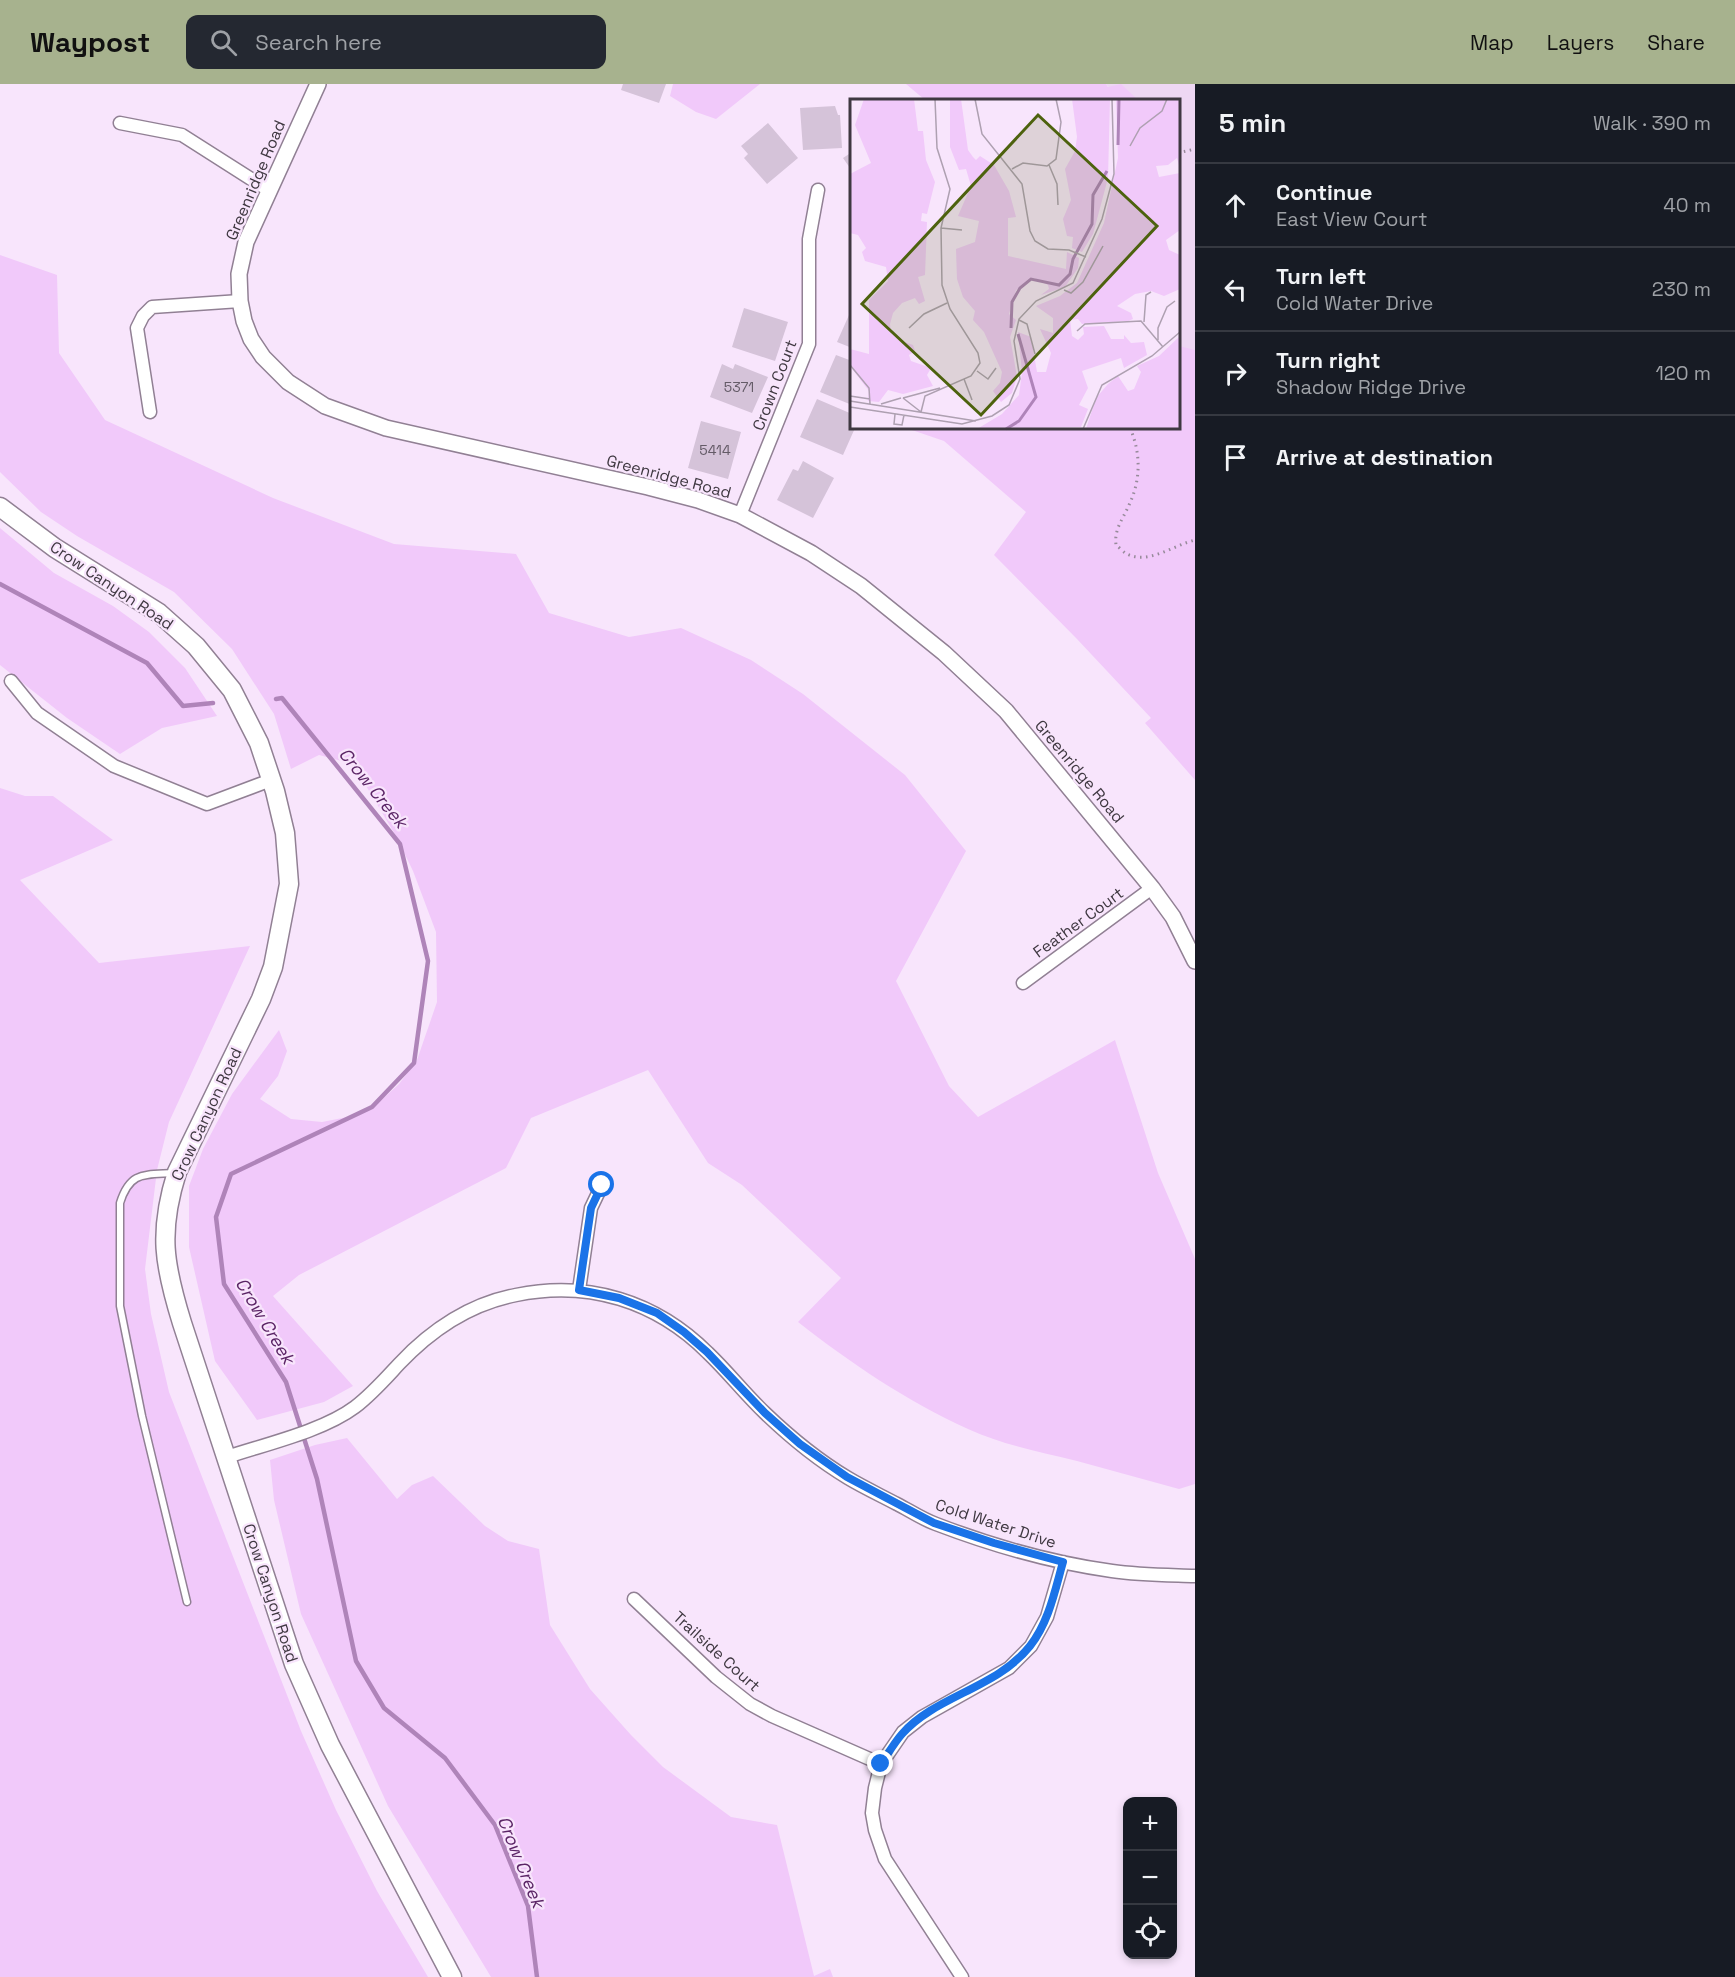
<!DOCTYPE html>
<meta charset="utf-8">
<style>
:root{--surface:#171b24;--page:#242831;--text:#f1f3f6;--muted:#9ea1a6;--line:#363941;--accent:#a7b28e}
body{margin:0;font-family:"Space Grotesk",sans-serif;background:var(--page);color:var(--text)}
.controls{position:absolute;right:18px;bottom:18px;display:grid;overflow:hidden;border-radius:12px;box-shadow:0 3px 9px #0003}
.controls button{width:54px;height:54px;display:grid;place-items:center;padding:0;border:0;border-bottom:2px solid var(--line);background:var(--surface);color:var(--text);font:30px sans-serif}
.stop{position:absolute;width:18px;height:18px;margin:-14px;border:4px solid #1a73e8;border-radius:50%;background:#fff}
.stop.end{background:#1a73e8;border-color:#fff;box-shadow:0 2px 6px #0008}
.list{margin:0;padding:0;list-style:none}
h2{display:flex;justify-content:space-between;align-items:center;height:78px;margin:0;padding:0 24px;font-size:26px}
h2 small{font-size:20px;font-weight:400;color:var(--muted)}
.list li{display:grid;grid-template-columns:39px 1fr auto;gap:18px;align-items:center;box-sizing:border-box;height:84px;padding:0 24px;border-top:2px solid var(--line)}
.list b{display:block;font-size:22px;white-space:nowrap}
.list p{margin:0;font-size:20px;white-space:nowrap;color:var(--muted)}
.list em{font-size:20px;font-style:normal;color:var(--muted)}
.icon{flex:none;width:33px;height:33px;fill:none;stroke:currentColor;stroke-width:2;stroke-linecap:round;stroke-linejoin:round}
.map{position:relative;flex:none;width:1195px;height:1893px;overflow:hidden}
header{display:flex;align-items:center;gap:36px;box-sizing:border-box;height:84px;padding:0 30px;background:var(--accent);color:#111}
header strong{font-size:28px}
nav{display:flex;gap:33px;margin-inline-start:auto;font-size:21px}
.search{width:420px;height:54px;background:var(--page);display:flex;align-items:center;gap:15px;box-sizing:border-box;padding:0 21px;border-radius:12px;color:var(--muted);font-size:22px}
main{display:flex}
aside{flex:1;background:var(--surface)}
.map>svg:first-child{display:block}
</style>
<header>
<strong>Waypost</strong>
<div class="search"><svg class="icon" aria-label="search" viewBox="0 0 24 24"><circle cx="10" cy="10" r="6"/><path d="M15 15l6 6"/></svg>Search here</div>
<nav><a>Map</a><a>Layers</a><a>Share</a></nav>
</header>
<main>
<div class="map">
<svg width="1195" height="1893" viewBox="0 0 1195 1893">
<rect width="100%" height="100%" fill="#f8e5fc"/>
<path fill="#eed7f3" d="M1106 0H1195V281L1179 265 1178 16H1120Z"/>
<path fill="#f1c9fa" d="M673 0H760L716 35 696 28 670 12Z
M906 0H1106L1108 3 1121 0 1138 16H925Z
M0 171 57 191 59 269 105 336 273 414 394 460 516 470 549 529 629 553 681 544 751 576 803 610 905 691 966 767 896 897 949 1002 978 1033 1115 956 1158 1089 1195 1175V1400L1179 1405C1145 1396 1111 1386 1077 1377 1040 1368 1003 1361 968 1345 908 1318 849 1278 798 1238L841 1194 742 1101 708 1079 648 986 531 1034 506 1084 299 1191 273 1212 353 1302 324 1318 257 1336 215 1277 189 1163V1102L203 1065 232 1010 279 946 287 967 278 992 260 1015 291 1035 322 1038 358 1031 376 1021 399 1000 417 976 437 918 436 848 413 787 396 752 353 680 319 671 291 685 274 630 232 565 174 508 77 452 41 428 0 388Z
M1179 262 1195 266V696L1145 639 1151 634 1077 555 994 471 1026 428 944 357 906 344H1178Z
M0 444 54 489 113 522 149 548 185 584 217 632 162 644 120 670 67 634 0 581Z
M0 704 25 712H53L113 756 20 796 99 879 250 862 169 1038 157 1086 145 1185 151 1230 169 1308 301 1647 336 1726 377 1807 428 1893H0Z
M347 1354 397 1415 412 1401 433 1392 485 1442 508 1457 539 1465 550 1541 590 1605 631 1651 663 1683 731 1733 777 1741 814 1892 830 1885 833 1893H491L388 1722 301 1530 274 1416 270 1376 315 1361Z"/>
<g fill="none" stroke-linecap="round" stroke-linejoin="round">
<path stroke="#af84b9" stroke-width="4.5" d="M0 500 147 579 183 622 213 619
M276 615 282 614 400 760 428 877 414 979 372 1023 231 1090 216 1133 224 1200 286 1298 317 1395 356 1577 384 1624 445 1674 495 1741 528 1822 537 1893"/>
</g>
<path fill="#d5c3d9" d="M623 0H666L659 19 621 6Z
M835 22 838 31H840L842 64 803 66 800 24Z
M768 39 798 74 767 100 744 74 748 70 741 62Z
M852 68V87L843 74Z
M744 224 788 238 775 277 732 263Z
M849 231 852 232V264L837 258Z
M836 271 852 277V321L820 308Z
M722 280 733 285 735 280 768 293 752 329 710 313Z
M817 315 852 330V344H855L843 371 800 353Z
M701 337 741 348 728 395 688 384Z
M803 377 834 394 813 434 777 416 793 385 798 387Z"/>
<g fill="none" stroke-linecap="round" stroke-linejoin="round">
<defs>
<path id="service" d="M174 1089C144 1091 130 1087 120 1119V1222L142 1332 187 1518"/>
<path id="minor" d="M120 39 182 51 270 107
M150 328 137 244 143 232 152 223 240 217
M740 431 809 260V155L818 106
M11 597 37 629 114 682 207 720 271 696
M1023 899 1152 804
M579 1206 591 1124 602 1101
M227 1373C266 1360 323 1347 355 1323 372 1310 385 1295 399 1280 431 1246 469 1220 516 1211 588 1196 656 1217 708 1269 728 1288 745 1310 765 1329 790 1353 818 1376 848 1394 863 1403 880 1411 897 1420 909 1426 922 1435 936 1440 991 1461 1054 1479 1112 1487 1139 1491 1167 1491 1195 1492
M634 1515 716 1593 750 1620 772 1632 881 1680
M962 1893 885 1775 875 1746 872 1729 875 1704 881 1680 903 1648 922 1633 1009 1584 1031 1562 1047 1533 1063 1478"/>
<path id="tertiary" d="M318 0 246 158 239 190 240 217 244 237 251 255 263 273 288 298 325 322 386 344 648 403 698 416 740 431 811 469 861 502 944 569 1006 627 1152 804 1173 833 1195 877"/>
<path id="secondary" d="M0 423 55 464 159 529 196 562 232 606 259 659 275 707 285 749 289 800 273 883 261 915 177 1088C158 1148 164 1181 182 1239L294 1580 330 1661 452 1893"/>
</defs>
<use href="#service" stroke="#918094" stroke-width="9"/>
<use href="#minor" stroke="#918094" stroke-width="15"/>
<use href="#tertiary" stroke="#918094" stroke-width="18"/>
<use href="#secondary" stroke="#918094" stroke-width="21"/>
<path stroke="#978a9a" stroke-width="3" stroke-dasharray="1.5 4.5" stroke-linecap="butt" d="M1178 69 1195 65
M1130 344C1141 369 1141 396 1129 421 1123 435 1114 445 1116 461 1119 463 1123 468 1127 470 1148 481 1174 461 1195 456"/>
<use href="#service" stroke="#fff" stroke-width="6"/>
<use href="#minor" stroke="#fff" stroke-width="12"/>
<use href="#tertiary" stroke="#fff" stroke-width="15"/>
<use href="#secondary" stroke="#fff" stroke-width="18"/>
</g>
<g fill="none" stroke-linecap="round" stroke-linejoin="round">
<path stroke="#1a73e8" stroke-width="8" d="M602 1101 591 1124 579 1206 619 1214 657 1229 684 1248 707 1268 765 1329 800 1360 847 1393 934 1439 994 1459 1063 1478C1055 1506 1049 1538 1030 1562 997 1604 935 1612 902 1650 894 1659 888 1670 881 1680"/>
</g>
<g text-anchor="middle" stroke-width="4.5" stroke-linejoin="round" paint-order="stroke">
<g font-size="14" fill="#645b67">
<text x="739" y="308">5371</text>
<text x="715" y="371">5414</text>
</g>
<g font-size="16" fill="#3f3841" stroke="#f8e5fc">
<text transform="translate(255 96) rotate(-67)" y="6">Greenridge Road</text>
<text transform="translate(774 301) rotate(-69)" y="6">Crown Court</text>
<text transform="translate(669 392) rotate(15)" y="6">Greenridge Road</text>
<text transform="translate(112 501) rotate(34)" y="6">Crow Canyon Road</text>
<text transform="translate(1080 687) rotate(50)" y="6">Greenridge Road</text>
<text transform="translate(1078 838) rotate(-36)" y="6">Feather Court</text>
<text transform="translate(206 1030) rotate(-65)" y="6">Crow Canyon Road</text>
<text transform="translate(996 1439) rotate(18)" y="6">Cold Water Drive</text>
<text transform="translate(271 1509) rotate(72)" y="6">Crow Canyon Road</text>
<text transform="translate(717 1567) rotate(42)" y="6">Trailside Court</text>
</g>
<g font-size="18" font-style="italic" fill="#5b2566" stroke="#f8e5fc">
<text transform="translate(373 704) rotate(51)" y="6">Crow Creek</text>
<text transform="translate(265 1237) rotate(59)" y="6">Crow Creek</text>
<text transform="translate(521 1778) rotate(68)" y="6">Crow Creek</text>
</g>
</g>
<g transform="translate(850 15)">
<rect width="330" height="330" fill="#f8e5fc"/>
<path d="M14 0H64L68 32H73L76 61 85 83 77 115 72 114 71 122 77 123 75 176 68 178 75 202 69 205 65 199 52 204 43 214 40 225 41 234 49 241 63 246 65 252 59 256 61 262 81 269 77 276 83 287 53 295 38 291 29 303 18 302 19 292 0 267V250L19 255V201L38 182 36 168 15 162 12 153 16 149 8 136 0 134V75L21 64 5 26ZM100 0H111L118 51 123 58 126 61 130 57 144 66 159 92 166 118 158 119V157L216 170 217 153 229 159 228 169 215 188 191 196 199 190 198 186 184 179 166 191 159 215 166 221 160 238 167 278 162 294 151 303 143 292 150 284 152 273 134 233 123 221 125 212 113 198 107 180 106 150 125 143 129 122 108 117 121 87 116 70 109 71 100 48ZM222 0H260L258 79 243 135 232 153 222 149 223 138 217 137 213 120 221 101 215 70 225 52 227 38ZM266 0H330V70L327 59 318 66 306 67 309 78 330 74V131L316 141 319 151 330 156V190L314 197 301 192 285 195 267 207 281 214 283 220 278 222 232 225 228 220 220 221 222 237 228 241 234 235 233 228 254 227 261 240H274V236L281 244 294 243 297 256 274 269 271 259 232 272 238 289 229 306 238 310 231 328 127 330 152 315 169 296 172 273 168 233 181 238 187 273H196L201 254 190 230 203 234V219L186 207 210 197 227 184 254 124 268 59ZM330 237V330H236L246 299 258 285 268 277 278 292 284 290 291 273 287 267 309 257Z" fill="#f1c9fa"/>
<path fill="none" stroke="#af84b9" stroke-width="3" d="M268 46 269 0M161 229 162 203 170 189 181 180 209 186 220 175 223 160 242 125 243 96 257 72M156 330 169 322 186 298 168 235"/>
<path fill="none" stroke="#aea0b1" stroke-width="1.5" d="M125 0 132 35 172 85 180 132 185 142 198 150 219 151 236 158M280 47 290 29 312 12 317 0M199 66 207 85 208 106M162 70 173 64 197 67 206 60 211 23 206 0M91 129 112 131M214 191 221 194 233 183 253 147M169 221 177 225 185 255M294 223 296 196 301 193M59 229 74 215 97 204M227 232 235 225 291 222 313 248M308 241V229L317 208 325 202M0 266 19 289 20 305M127 272 138 280 146 269M114 280 122 301M0 297 20 300M53 299 90 289M53 299 71 313M0 302 126 322M31 305 51 299M0 308 112 325 142 317 159 306 170 280 164 242 169 220 186 202 223 184 252 120 264 75 262 0M71 313 75 297 121 277 130 264 128 254 100 210 92 186 91 129 100 90 87 49 85 0M45 315 44 325 52 326 54 316M233 330 252 286 302 257 330 233"/>
<path fill="#4d620e" fill-opacity="0.15" stroke="#4d620e" stroke-width="3" d="M188 16 307 127 131 316 12 205Z"/>
<rect width="330" height="330" fill="none" stroke="#3f3841" stroke-width="3"/>
</g>
</svg>
<div class="controls">
<button>+</button>
<button>−</button>
<button><svg class="icon" aria-label="locate" viewBox="0 0 24 24"><circle cx="12" cy="12" r="6"/><path d="M12 2v4M12 18v4M2 12h4M18 12h4"/></svg></button>
</div>
<div class="stop" style="left:602px;top:1101px"></div>
<div class="stop end" style="left:881px;top:1680px"></div>
</div>
<aside>
<h2>5 min<small>Walk · 390 m</small></h2>
<ul class="list">
<li><svg class="icon" aria-label="ahead" viewBox="0 0 24 24"><path d="M12 20V5M6 11l6-6 6 6"/></svg><div><b>Continue</b><p>East View Court</p></div><em>40 m</em></li>
<li><svg class="icon" aria-label="left" viewBox="0 0 24 24"><path d="M17 20v-9H6M10 6l-5 5 5 5"/></svg><div><b>Turn left</b><p>Cold Water Drive</p></div><em>230 m</em></li>
<li><svg class="icon" aria-label="right" viewBox="0 0 24 24"><path d="M7 20v-9h11M14 6l5 5-5 5"/></svg><div><b>Turn right</b><p>Shadow Ridge Drive</p></div><em>120 m</em></li>
<li><svg class="icon" aria-label="arrive" viewBox="0 0 24 24"><path d="M6 21V4h12l-3 4 3 4H6"/></svg><div><b>Arrive at destination</b></div></li>
</ul>
</aside>
</main>
